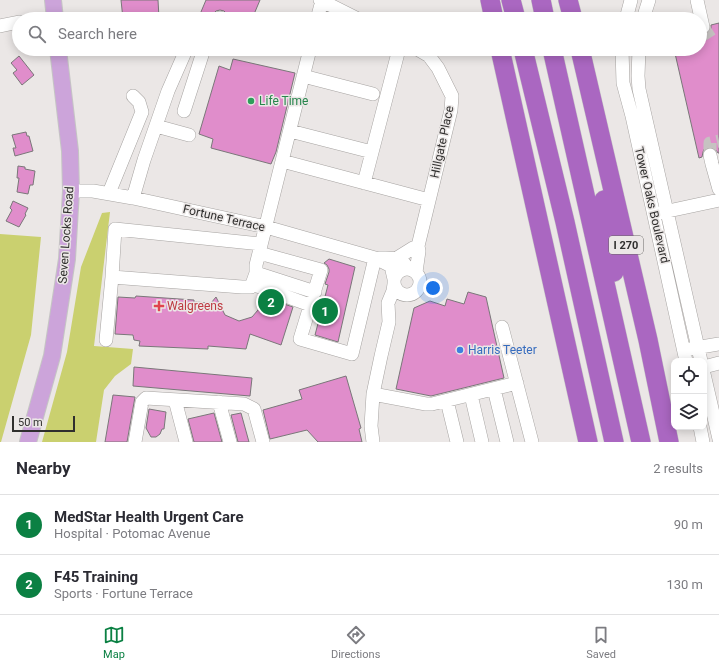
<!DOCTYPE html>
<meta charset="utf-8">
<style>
:root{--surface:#fff;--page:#f2f2f3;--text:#2b2b33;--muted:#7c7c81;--line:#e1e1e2;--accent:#0b8043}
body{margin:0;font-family:Roboto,sans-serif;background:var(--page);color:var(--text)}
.controls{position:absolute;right:12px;bottom:12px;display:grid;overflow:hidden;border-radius:8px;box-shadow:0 2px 10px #0003}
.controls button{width:36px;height:36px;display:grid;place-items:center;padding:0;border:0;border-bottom:1px solid var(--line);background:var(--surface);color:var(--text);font:20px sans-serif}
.scale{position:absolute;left:12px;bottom:10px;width:63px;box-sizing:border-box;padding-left:4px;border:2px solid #302f2e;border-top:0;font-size:11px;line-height:14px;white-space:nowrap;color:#302f2e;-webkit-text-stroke:3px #ebe7e6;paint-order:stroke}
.you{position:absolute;left:433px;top:288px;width:14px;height:14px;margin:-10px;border:3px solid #fff;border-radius:50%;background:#1a73e8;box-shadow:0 0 0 6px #1a73e833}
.badge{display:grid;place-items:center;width:26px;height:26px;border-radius:50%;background:var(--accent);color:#fff;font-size:13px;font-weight:700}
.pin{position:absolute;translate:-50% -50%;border:2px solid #fff;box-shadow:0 1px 4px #0006}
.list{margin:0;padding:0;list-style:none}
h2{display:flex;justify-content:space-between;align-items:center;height:52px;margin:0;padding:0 16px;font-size:17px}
h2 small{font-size:13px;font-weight:400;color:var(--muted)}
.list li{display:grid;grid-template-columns:26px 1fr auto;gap:12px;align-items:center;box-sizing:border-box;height:60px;padding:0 16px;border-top:1px solid var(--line)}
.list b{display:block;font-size:15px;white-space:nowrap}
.list p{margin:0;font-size:13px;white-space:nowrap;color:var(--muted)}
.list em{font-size:13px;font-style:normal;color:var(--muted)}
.icon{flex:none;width:22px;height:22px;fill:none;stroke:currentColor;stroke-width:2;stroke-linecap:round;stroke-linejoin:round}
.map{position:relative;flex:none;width:719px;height:442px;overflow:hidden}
.search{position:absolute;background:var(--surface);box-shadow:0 2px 10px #0003;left:12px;right:12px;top:12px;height:44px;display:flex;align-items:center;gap:10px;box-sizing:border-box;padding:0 14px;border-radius:22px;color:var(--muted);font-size:15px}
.sheet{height:172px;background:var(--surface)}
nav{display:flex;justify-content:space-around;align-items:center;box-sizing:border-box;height:56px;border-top:1px solid var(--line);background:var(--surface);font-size:11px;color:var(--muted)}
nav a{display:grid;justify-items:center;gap:2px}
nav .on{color:var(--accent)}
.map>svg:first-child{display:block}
</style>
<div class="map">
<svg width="719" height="442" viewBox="0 0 719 442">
<rect width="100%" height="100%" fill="#ebe7e6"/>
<path fill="#cad06f" d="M110 212 94 346 133 349 131 364 115 376 104 390 96 442H42L67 352 81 267 102 213Z
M0 234 41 237 31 335 1 442H0Z"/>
<path fill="#e08dcb" stroke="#7a7779" d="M121 0H158L159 18 142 19H123Z
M206 0H260L252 19H228L227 14 224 11 220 10 216 11 213 14 212 19H198Z
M719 23V153H718L716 150 713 148 708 147 704 149 703 152 702 157 699 158 674 49H700V34L704 35 708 33 711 29V25Z
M19 56 34 75 22 85 13 73 17 70 11 63Z
M233 59 295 73 276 152 271 164 211 148 213 139 199 134 219 66 230 70Z
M26 132 27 136H29L33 151 15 156 13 148H16L12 135Z
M18 166 25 167V169L35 171 33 185H30L28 194 17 192 19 178H17Z
M13 201 28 208 25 214 26 215 19 227 6 221 12 210 10 208Z
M329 259 355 267 338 342 315 335 328 285 325 284 329 272V269L327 265 324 263Z
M468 292 486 297 504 378 431 396 396 389 414 308 430 301 445 306 447 299 464 304Z
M136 296 194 300V302L211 303 216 297 225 315 239 321 252 317 258 310 260 307V302L266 298 293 307 281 345 250 334 246 349 208 346V349L139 346 140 341 134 340 133 335 115 334 118 297 135 298Z
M134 367 252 378 250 396 133 386Z
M346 376 361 428 359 429 362 442H318L307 430 270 439 263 410 302 399 299 390Z
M113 395 135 397 127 442H105Z
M149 409 166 412 164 429H162L160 434 156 437H151L146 428Z
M214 413 222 442H194L188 419Z
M241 413 249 442H238L231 415Z"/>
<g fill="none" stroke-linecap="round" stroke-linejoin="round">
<path stroke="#c6c2c1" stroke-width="13" stroke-dasharray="13 6" stroke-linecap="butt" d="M703 27 710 38
M710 155V143L719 141"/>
<defs>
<path id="minor" d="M320 0 358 19
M697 0 703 27
M220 19V18
M317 19 322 1
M626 19 631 0
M643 19 649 0
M0 26 19 22
M622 49 623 83 632 116 686 361
M639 49 638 76 639 89 701 361
M303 76 373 94
M184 111 204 49
M156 126 189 135
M290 131 372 152
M710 155 712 164 719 189
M282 161 429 200
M364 183 399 49
M71 191H93L133 198 266 227 375 258 391 266 394 279
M109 193 142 112 139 102 133 96
M133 198 144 160 168 91 186 50 187 49
M659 213 719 200
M261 244 115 229 112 277 242 287H251L256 273V265L310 49
M259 253 321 270 300 339 352 354 375 258
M379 258C392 258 401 256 408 269
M397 258 413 248 418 246
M394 282a13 13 0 1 1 26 0a13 13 0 1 1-26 0Z
M416 272 419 251 418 246 451 110 452 96 438 68 429 56 417 49
M256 273 315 292
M252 284 310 305
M502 327 532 442
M106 340 112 277
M689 349 719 344
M704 367 719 363
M704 374 719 439
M494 389 507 442
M373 394 426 404H432L517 383
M471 395 482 442
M175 400 186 442
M447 401 457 442
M219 402 230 442
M700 427 703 442
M135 442 142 402 146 398 244 404 254 409 263 442
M373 442 371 426 373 394 381 356 389 322 388 303 393 291 394 284"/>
<path id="major" d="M53 0 55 19
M28 442 52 356 67 259 71 191 70 151 58 49"/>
<path id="highway" d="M490 0 494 19
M511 0 516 19
M541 0 545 19
M568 0 573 19
M500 49 588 442
M523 49 565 222 614 442
M552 49 641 442
M580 49 648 340 669 442
M604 200 614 272"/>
</defs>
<use href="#minor" stroke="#a7a4a2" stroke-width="14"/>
<use href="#major" stroke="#c5c5c4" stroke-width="18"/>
<use href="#highway" stroke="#c5c5c4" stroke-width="20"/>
<use href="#minor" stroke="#fff" stroke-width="13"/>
<use href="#major" stroke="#cca4da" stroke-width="16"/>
<use href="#highway" stroke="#aa67c1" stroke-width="19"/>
</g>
<circle fill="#2e9e5b" stroke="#ebe7e6" stroke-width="1.5" cx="251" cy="101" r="4"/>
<path fill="#e0444e" stroke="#ebe7e6" stroke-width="1.5" d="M157 300h4v4h4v4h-4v4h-4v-4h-4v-4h4z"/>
<circle fill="#3f7fe0" stroke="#ebe7e6" stroke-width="1.5" cx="460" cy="350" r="4"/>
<g text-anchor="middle" stroke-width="3" stroke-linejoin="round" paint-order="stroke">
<rect fill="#ebe7e6" stroke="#686665" stroke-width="1" x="609" y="236" width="34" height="18" rx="3"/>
<g font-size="11" font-weight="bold" fill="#302f2e">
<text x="626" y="249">I 270</text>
</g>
<g font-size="12" fill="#27864d" stroke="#ebe7e6" text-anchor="start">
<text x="259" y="105">Life Time</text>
</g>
<g font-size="12" fill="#302f2e" stroke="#ebe7e6">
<text transform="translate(442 142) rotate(-78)" y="4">Hillgate Place</text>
<text transform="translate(652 205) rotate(77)" y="4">Tower Oaks Boulevard</text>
<text transform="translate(224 218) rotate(13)" y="4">Fortune Terrace</text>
<text transform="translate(66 235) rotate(-86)" y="4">Seven Locks Road</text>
</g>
<g font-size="12" fill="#be3a42" stroke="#ebe7e6" text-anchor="start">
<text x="167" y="310">Walgreens</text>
</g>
<g font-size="12" fill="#366cbe" stroke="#ebe7e6" text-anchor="start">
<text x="468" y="354">Harris Teeter</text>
</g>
</g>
</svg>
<div class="controls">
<button><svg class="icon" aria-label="locate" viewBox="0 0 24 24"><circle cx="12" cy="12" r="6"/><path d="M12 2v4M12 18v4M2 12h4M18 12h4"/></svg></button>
<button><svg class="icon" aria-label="layers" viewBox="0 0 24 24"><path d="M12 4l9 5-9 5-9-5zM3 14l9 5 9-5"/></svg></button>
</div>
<div class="scale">50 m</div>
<div class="you"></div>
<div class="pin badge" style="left:325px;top:311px">1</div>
<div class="pin badge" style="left:271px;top:302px">2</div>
<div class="search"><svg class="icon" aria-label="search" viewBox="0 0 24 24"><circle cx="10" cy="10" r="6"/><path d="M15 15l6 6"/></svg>Search here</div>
</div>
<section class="sheet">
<h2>Nearby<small>2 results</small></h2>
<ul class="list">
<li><span class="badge">1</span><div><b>MedStar Health Urgent Care</b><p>Hospital · Potomac Avenue</p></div><em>90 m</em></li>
<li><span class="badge">2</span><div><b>F45 Training</b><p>Sports · Fortune Terrace</p></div><em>130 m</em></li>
</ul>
</section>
<nav>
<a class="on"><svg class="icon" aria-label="map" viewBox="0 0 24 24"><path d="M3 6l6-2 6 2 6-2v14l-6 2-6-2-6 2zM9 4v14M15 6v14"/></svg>Map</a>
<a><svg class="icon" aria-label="directions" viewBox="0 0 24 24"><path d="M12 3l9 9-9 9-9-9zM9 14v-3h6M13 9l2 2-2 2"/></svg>Directions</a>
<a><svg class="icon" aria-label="saved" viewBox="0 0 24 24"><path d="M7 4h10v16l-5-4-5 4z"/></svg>Saved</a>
</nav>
